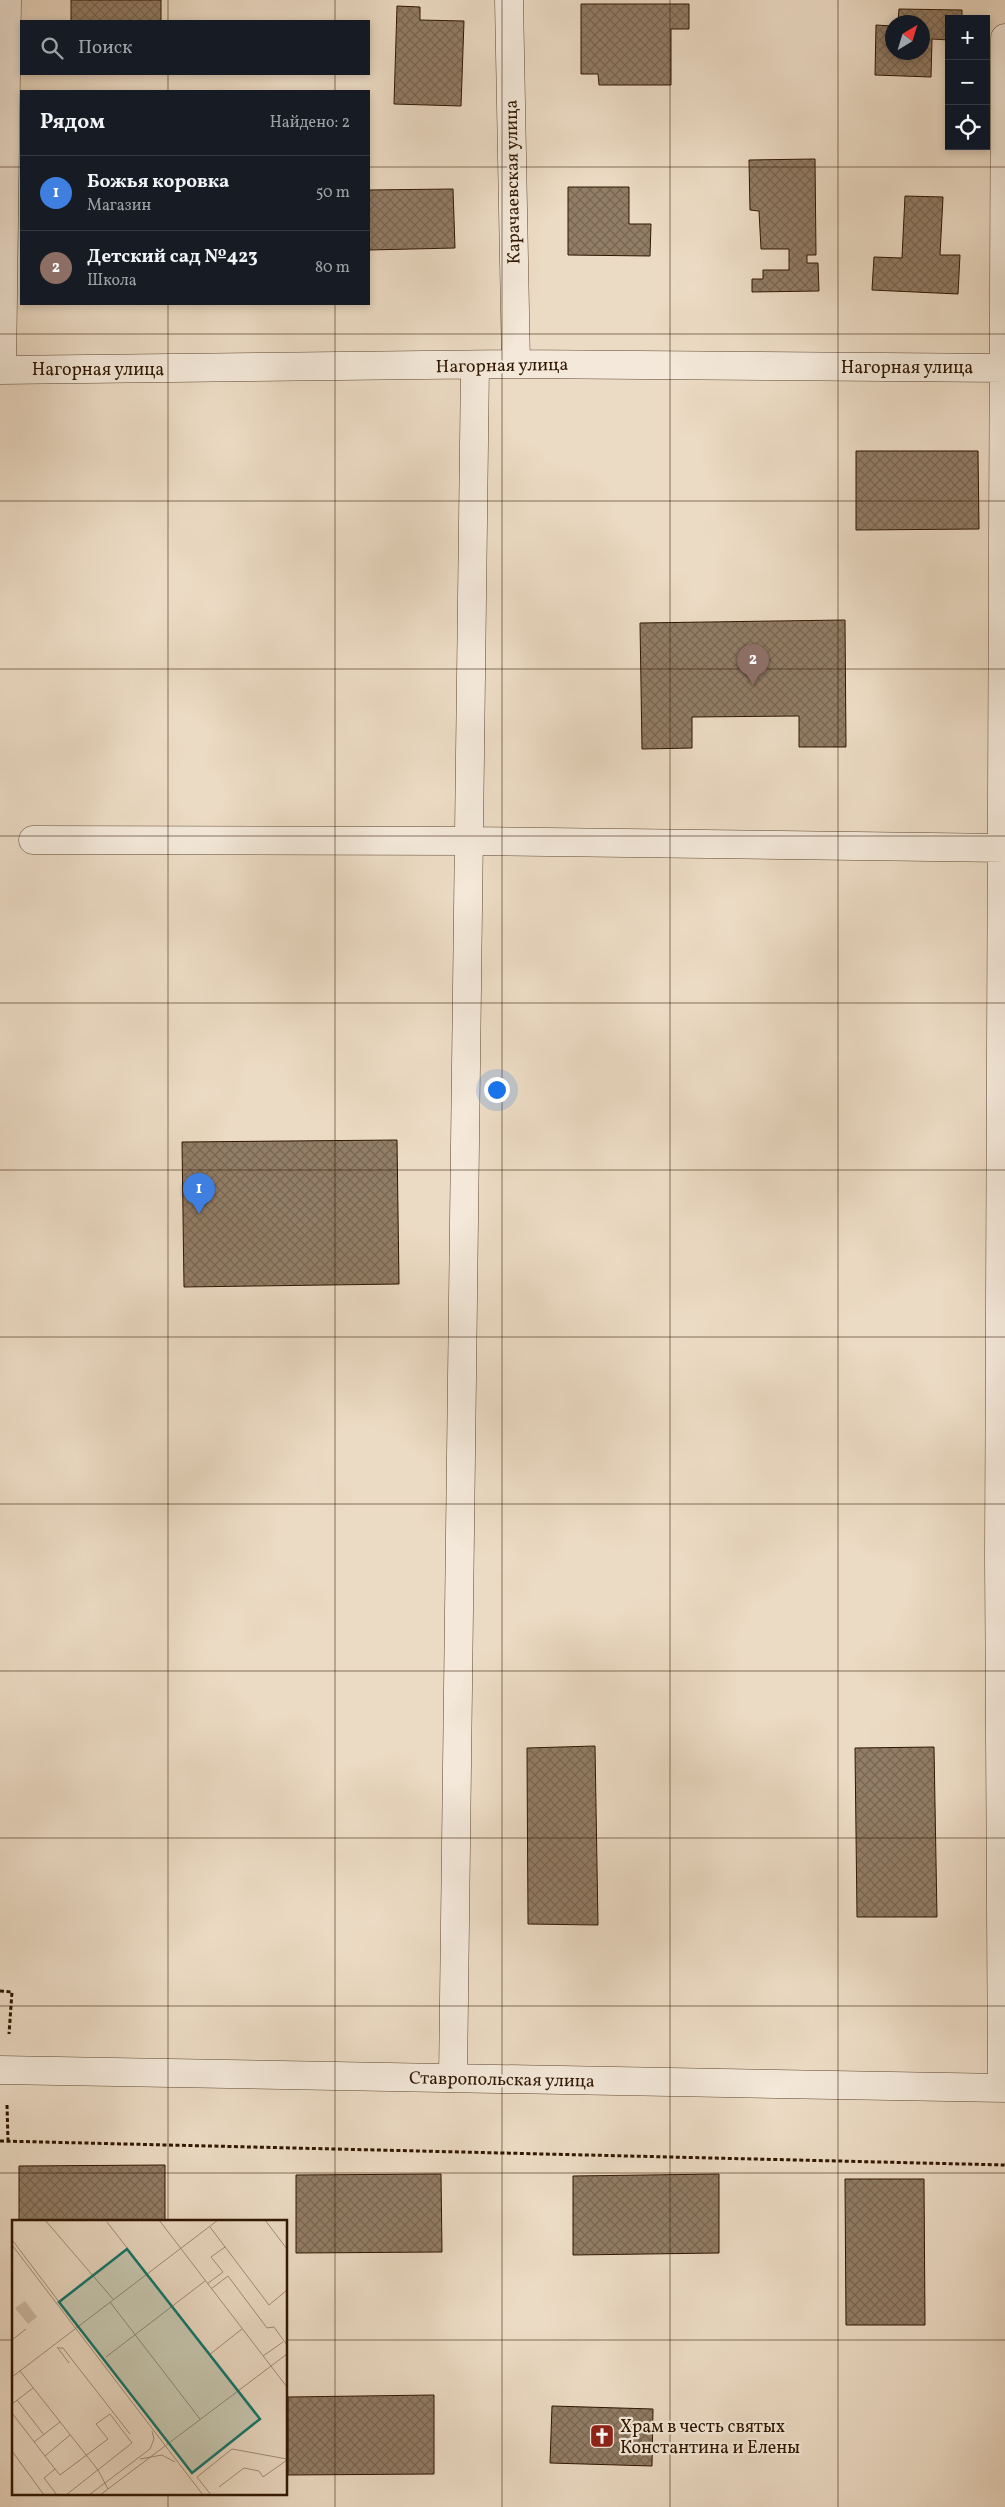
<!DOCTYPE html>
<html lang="ru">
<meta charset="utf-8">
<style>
:root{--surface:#171b24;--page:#20242c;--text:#f1f3f6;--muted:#9ea1a6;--line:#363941;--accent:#db2777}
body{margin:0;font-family:Vollkorn,serif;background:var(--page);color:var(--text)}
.controls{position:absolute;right:15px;top:15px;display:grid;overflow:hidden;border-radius:0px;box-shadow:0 2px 8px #0003}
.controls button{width:45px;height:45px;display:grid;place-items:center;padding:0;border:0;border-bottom:1px solid var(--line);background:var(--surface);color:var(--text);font:25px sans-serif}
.compass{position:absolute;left:885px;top:15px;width:45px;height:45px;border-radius:50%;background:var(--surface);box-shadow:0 2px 8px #0003;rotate:38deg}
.you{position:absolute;left:496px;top:1089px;width:18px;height:18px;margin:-12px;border:4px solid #fff;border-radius:50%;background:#1a73e8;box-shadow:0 0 0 8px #1a73e833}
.badge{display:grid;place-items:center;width:32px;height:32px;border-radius:50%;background:var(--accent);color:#fff;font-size:16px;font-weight:700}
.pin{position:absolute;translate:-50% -41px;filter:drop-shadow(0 1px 2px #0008)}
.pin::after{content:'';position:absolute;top:26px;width:18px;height:15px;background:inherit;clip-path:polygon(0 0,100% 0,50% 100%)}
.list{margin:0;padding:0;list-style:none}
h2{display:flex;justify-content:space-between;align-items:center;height:65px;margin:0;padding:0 20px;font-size:21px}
h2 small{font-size:16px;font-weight:400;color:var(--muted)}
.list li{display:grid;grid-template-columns:32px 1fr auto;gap:15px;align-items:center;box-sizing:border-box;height:75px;padding:0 20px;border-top:1px solid var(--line)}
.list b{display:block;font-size:19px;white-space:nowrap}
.list p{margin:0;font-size:16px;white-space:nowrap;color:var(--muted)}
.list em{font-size:16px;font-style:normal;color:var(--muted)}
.icon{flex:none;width:28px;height:28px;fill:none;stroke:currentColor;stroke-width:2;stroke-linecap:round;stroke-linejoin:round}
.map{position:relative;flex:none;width:1005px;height:2507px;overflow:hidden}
.search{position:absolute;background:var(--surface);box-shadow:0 2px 8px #0003;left:20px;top:20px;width:350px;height:55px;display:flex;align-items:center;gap:12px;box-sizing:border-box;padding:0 18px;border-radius:0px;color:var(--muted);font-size:19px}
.panel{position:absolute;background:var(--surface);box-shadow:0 2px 8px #0003;left:20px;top:90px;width:350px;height:215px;border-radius:0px}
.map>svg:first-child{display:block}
</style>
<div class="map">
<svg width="1005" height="2507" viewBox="0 0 1005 2507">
<defs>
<pattern id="building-cross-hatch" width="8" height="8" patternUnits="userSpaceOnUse" patternTransform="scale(1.25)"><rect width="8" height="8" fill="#927d66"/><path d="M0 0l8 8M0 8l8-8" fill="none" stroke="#786552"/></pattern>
</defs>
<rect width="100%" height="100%" fill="#ecdbc4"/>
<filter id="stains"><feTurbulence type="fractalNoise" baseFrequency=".004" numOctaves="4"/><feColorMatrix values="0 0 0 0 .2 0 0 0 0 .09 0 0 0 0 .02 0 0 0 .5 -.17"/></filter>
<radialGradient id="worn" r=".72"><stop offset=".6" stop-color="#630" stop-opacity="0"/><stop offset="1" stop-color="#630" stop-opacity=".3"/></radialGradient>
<path fill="url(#building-cross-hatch)" stroke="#301700" d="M71 0H161V21H71Z
M581 4H689V29H671V85H599L598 74H581Z
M397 6 420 7V20L464 21 461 106 394 104Z
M899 9 962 10V19H949V40L932 39 931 77 875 75 876 25 892 26V52H922V22H898Z
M815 159 816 255H807V263H818L819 291 752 292V279H763V270H789V249H761L759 211 750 210 749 160Z
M568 187H629V224H651L650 256 568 255Z
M453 189 455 248 369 250V190Z
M905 196 943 197 940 255H960L958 294 872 290 874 257 902 258Z
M856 451H978L979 529 856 530Z
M845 620 846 747H799V716L692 717V748L642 749 640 623Z
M397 1140 399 1284 184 1287 182 1142Z
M595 1746 598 1925 528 1924 527 1748Z
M934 1747 937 1917H857L855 1748Z
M165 2165V2221H19V2166Z
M441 2174 442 2252 296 2253V2175Z
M719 2174V2253L573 2255V2176Z
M845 2179H924L925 2325H846Z
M434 2395V2474L288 2475V2397Z
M552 2406 653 2409 652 2466 550 2463Z"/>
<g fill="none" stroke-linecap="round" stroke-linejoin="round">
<defs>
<path id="minor" d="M509 0 516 364
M0 370 516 364 1005 368
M2 370 7 0
M33 840 470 841 1005 848
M0 2070 1005 2088
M453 2078 475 366
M1002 2088 999 1556 1005 38"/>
</defs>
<use href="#minor" stroke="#5f4831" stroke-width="29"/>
<path stroke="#301700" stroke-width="3" stroke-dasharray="4 2.5" stroke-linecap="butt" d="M0 1991 12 1992 9 2034
M7 2105 8 2141
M0 2141 1005 2165"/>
<use href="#minor" stroke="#f3e8d9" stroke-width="28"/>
</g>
<path fill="none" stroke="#301700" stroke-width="1" stroke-opacity="0.55" d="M168 0V21M335 0V21M502 0V2507M670 0V2507M838 0V2507M168 74V91M335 74V91M0 167H21M369 167H1005M168 304V2221M335 304V2507M0 334H1005M0 501H1005M0 669H1005M0 836H1005M0 1003H1005M0 1170H1005M0 1337H1005M0 1504H1005M0 1671H1005M0 1838H1005M0 2006H1005M0 2173H1005M0 2340H14M286 2340H1005M168 2493V2507"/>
<defs>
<symbol id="church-square" viewBox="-11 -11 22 22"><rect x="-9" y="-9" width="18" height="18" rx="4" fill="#8f2418" stroke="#f3e8d9"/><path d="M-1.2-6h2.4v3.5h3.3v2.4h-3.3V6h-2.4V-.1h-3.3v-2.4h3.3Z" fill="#fff"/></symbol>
</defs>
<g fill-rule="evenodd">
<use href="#church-square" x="588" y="2422" width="28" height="28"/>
</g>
<g text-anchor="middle" stroke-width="4.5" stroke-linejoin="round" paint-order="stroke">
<g font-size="18" fill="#301700" stroke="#f3e8d9">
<text transform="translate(512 182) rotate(-91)" y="6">Карачаевская улица</text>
<text transform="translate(502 365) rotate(-1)" y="6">Нагорная улица</text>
<text x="907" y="373">Нагорная улица</text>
<text x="98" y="375">Нагорная улица</text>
<text transform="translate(502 2079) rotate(1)" y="6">Ставропольская улица</text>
</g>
<g font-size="18" fill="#301700" stroke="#f3e8d9" text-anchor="start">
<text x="620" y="2432">Храм в честь святых<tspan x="620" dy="21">Константина и Елены</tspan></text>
</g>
</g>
<g transform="translate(12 2220)">
<rect width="275" height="275" fill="#ecdbc4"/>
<path d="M13 81 25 97 16 104 3 88Z" fill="#ccbaa3"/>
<path fill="none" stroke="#a18d76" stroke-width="1" d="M33 0 101 79M147 0 275 167M253 0 275 29M95 2 226 171M198 7 257 85 275 70M1 21 66 107M0 25 191 275M195 64 211 52 199 37 213 27M199 69 216 56 255 108 262 107 275 125M98 82 188 199M0 120 14 109M45 127 57 143M46 128H51L118 214M197 135 230 109M251 136 271 122M94 137 193 61M8 151 86 250 96 269M0 157 206 0M5 180 32 215M0 184 21 168M0 193 43 249M22 222 48 202M0 231 32 275M33 236 58 215M128 239 150 235 163 242M207 267 232 248 247 251 251 257 275 240M45 275 32 258 43 249 48 255 96 219 84 204 98 194 120 223 54 275M77 275 138 229 142 219 140 211M88 275 275 134M199 275 185 257 220 229 275 239"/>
<path fill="#0f766e" fill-opacity="0.15" stroke="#0f766e" stroke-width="2.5" d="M115 29 248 199 180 253 47 82Z"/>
<rect width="275" height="275" fill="none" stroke="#301700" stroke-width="2.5"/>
</g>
<rect width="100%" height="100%" filter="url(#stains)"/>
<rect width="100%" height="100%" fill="url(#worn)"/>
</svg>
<div class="controls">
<button>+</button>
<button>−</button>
<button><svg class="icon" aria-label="locate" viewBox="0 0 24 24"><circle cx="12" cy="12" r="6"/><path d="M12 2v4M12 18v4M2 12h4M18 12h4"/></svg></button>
</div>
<svg class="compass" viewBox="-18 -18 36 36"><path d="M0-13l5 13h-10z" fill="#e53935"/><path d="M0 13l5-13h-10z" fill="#9ea1a6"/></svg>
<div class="you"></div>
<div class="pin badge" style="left:199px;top:1214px;background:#3f7fe0">1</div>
<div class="pin badge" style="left:753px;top:685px;background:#8d6e63">2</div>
<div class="search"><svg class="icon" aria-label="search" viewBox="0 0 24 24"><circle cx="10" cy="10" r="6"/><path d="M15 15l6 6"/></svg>Поиск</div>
<section class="panel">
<h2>Рядом<small>Найдено: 2</small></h2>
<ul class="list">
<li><span class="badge" style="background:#3f7fe0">1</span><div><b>Божья коровка</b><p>Магазин</p></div><em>50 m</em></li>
<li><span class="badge" style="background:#8d6e63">2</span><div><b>Детский сад №423</b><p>Школа</p></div><em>80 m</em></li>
</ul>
</section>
</div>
